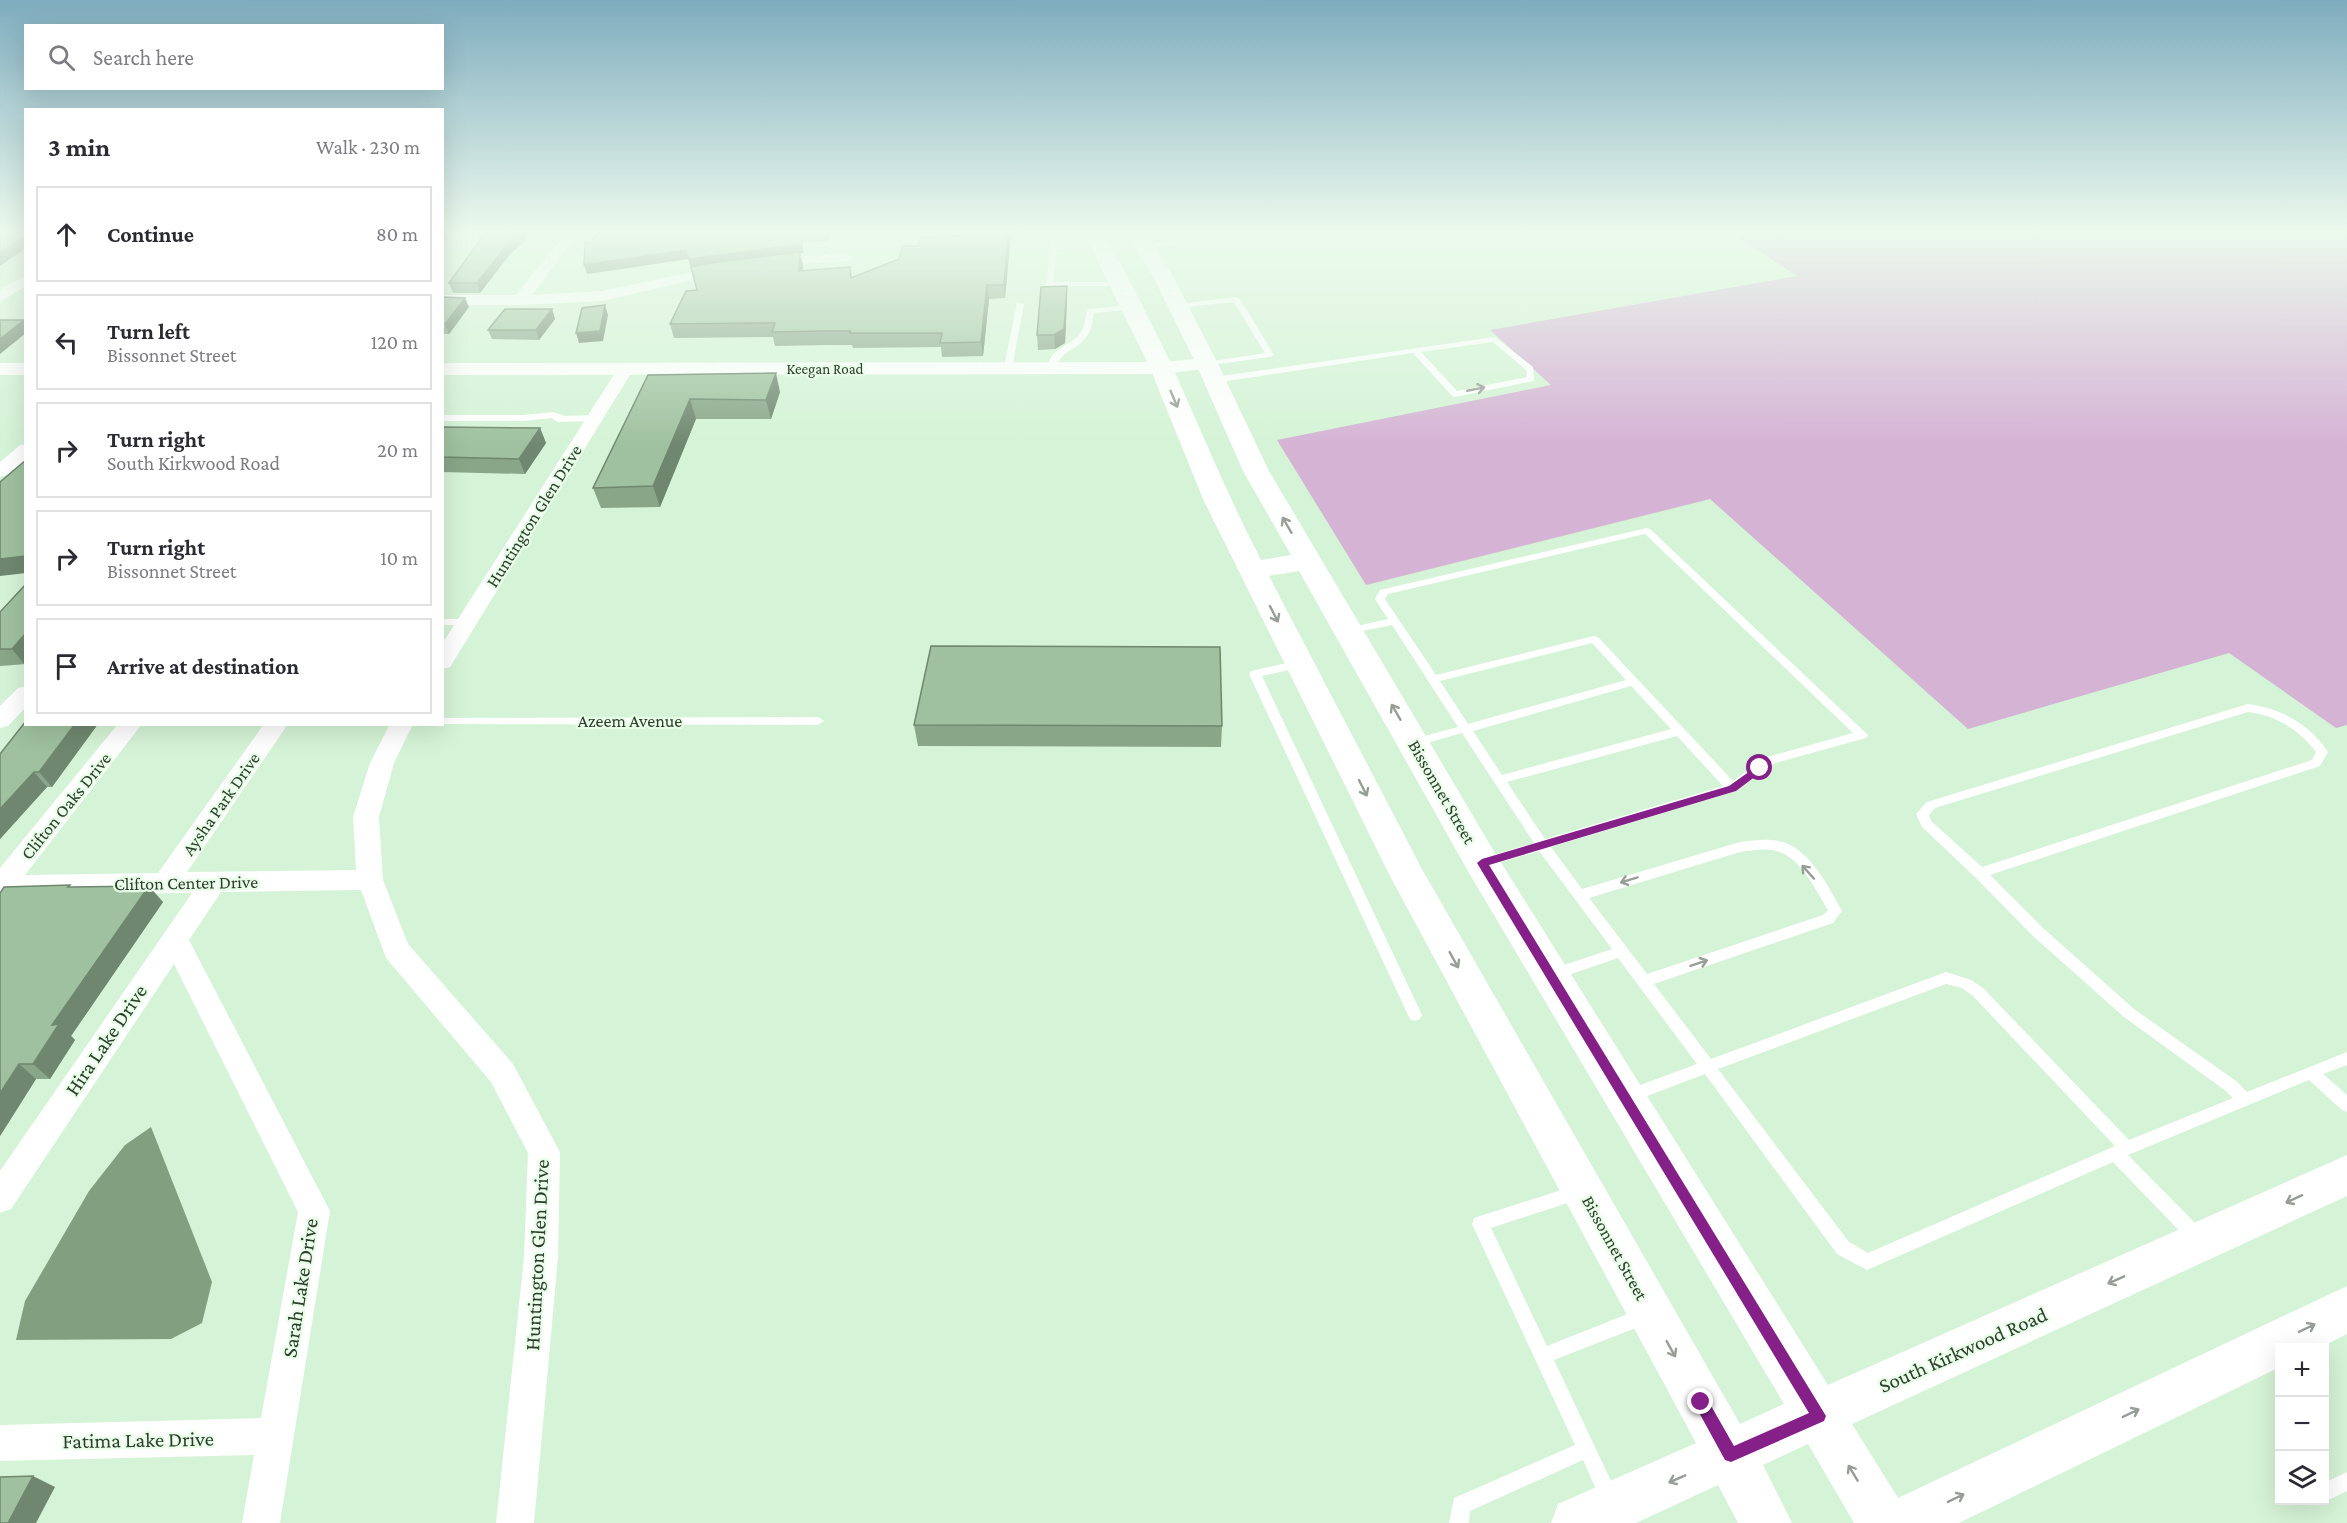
<!DOCTYPE html>
<meta charset="utf-8">
<style>
:root{--surface:#fff;--page:#f2f2f3;--text:#2b2b33;--muted:#7c7c81;--line:#e1e1e2}
body{margin:0;font-family:"Crimson Pro",serif;background:var(--page);color:var(--text)}
.controls{position:absolute;right:18px;bottom:18px;display:grid;overflow:hidden;border-radius:0px;box-shadow:0 6px 24px #0002}
.controls button{width:54px;height:54px;display:grid;place-items:center;padding:0;border:0;border-bottom:2px solid var(--line);background:var(--surface);color:var(--text);font:30px sans-serif}
.stop{position:absolute;width:18px;height:18px;margin:-14px;border:4px solid #852089;border-radius:50%;background:#fff}
.stop.end{background:#852089;border-color:#fff;box-shadow:0 2px 6px #0008}
.list{margin:0;padding:0;list-style:none}
h2{display:flex;justify-content:space-between;align-items:center;height:78px;margin:0;padding:0 24px;font-size:26px}
h2 small{font-size:20px;font-weight:400;color:var(--muted)}
.list li{display:grid;grid-template-columns:39px 1fr auto;gap:18px;align-items:center;box-sizing:border-box;height:96px;margin:0 12px 12px;padding:0 12px;border:2px solid var(--line);border-radius:0px}
.list b{display:block;font-size:22px;white-space:nowrap}
.list p{margin:0;font-size:20px;white-space:nowrap;color:var(--muted)}
.list em{font-size:20px;font-style:normal;color:var(--muted)}
.icon{flex:none;width:33px;height:33px;fill:none;stroke:currentColor;stroke-width:2;stroke-linecap:round;stroke-linejoin:round}
.map{position:relative;flex:none;width:2347px;height:1523px;overflow:hidden}
.search{position:absolute;background:var(--surface);box-shadow:0 6px 24px #0002;left:24px;top:24px;width:420px;height:66px;display:flex;align-items:center;gap:15px;box-sizing:border-box;padding:0 21px;border-radius:0px;color:var(--muted);font-size:22px}
.panel{position:absolute;background:var(--surface);box-shadow:0 6px 24px #0002;left:24px;top:108px;width:420px;height:618px;border-radius:0px}
.map>svg:first-child{display:block}
</style>
<div class="map">
<svg width="2347" height="1523" viewBox="0 0 2347 1523">
<rect width="100%" height="100%" fill="#d5f3d6"/>
<path fill="#d5b3d5" d="M1732 233H2347V725L2336 728 2229 653 1968 729 1710 499 1366 585 1277 440 1551 385 1490 330 1797 276Z"/>
<path fill="#80a080" d="M151 1127 212 1282 202 1323 171 1339 16 1340 25 1301 89 1191 125 1145Z"/>
<g fill="none" stroke-linecap="round" stroke-linejoin="round">
<path fill="#fff" fill-rule="evenodd" d="M1052 233H1068L1058 236 1053 282H1121L1125 284 1124 286H1046Z
M1192 233H1203L1174 245 1144 248 1140 246 1144 244 1170 241Z
M1236 297 1240 299 1274 355 1270 357 1204 366 1203 364 1207 362 1265 353 1234 302 1178 308 1174 306 1178 304Z
M1017 302 1024 304 1012 368 1008 371 1004 368Z
M1132 305H1135V309L1094 313C1092 321 1092 330 1087 336 1075 353 1063 347 1055 370H1049C1045 348 1073 347 1081 332 1085 326 1085 317 1088 309Z
M1495 337 1533 367 1534 381 1455 397 1452 396 1413 353 1214 383 1210 380 1214 377ZM1493 342 1526 370 1527 377 1457 391 1421 352Z
M553 412 565 416 594 415 598 418 594 421 557 422 552 418 523 421H442V415H523Z
M1647 528 1650 529 1868 735 1866 738 1775 763 1736 791 1551 847 1582 889 1740 842C1755 840 1772 838 1786 843 1812 854 1829 887 1842 911L1833 923 1654 984 1711 1059 1946 972 1971 980 1983 988 2129 1140 2233 1098 2226 1091 2124 1017 2033 936 1975 877 1922 827 1916 814 1927 802 2248 704C2280 708 2310 724 2328 752L2320 766 1990 875 2043 928 2134 1009 2236 1081 2247 1092 2347 1052V1065L2323 1074 2347 1095V1112L2342 1110 2309 1080 2128 1155 2204 1232 2206 1238 2204 1244 2198 1246 2192 1244 2113 1162 1867 1270 1837 1254 1705 1074 1629 1103 1624 1101 1621 1096 1624 1091 1697 1064 1618 958 1554 980 1549 978 1547 974 1549 970 1612 949 1539 851 1485 867 1480 865 1479 862 1480 859 1534 843 1462 733 1413 747 1409 746 1407 743 1409 740 1458 727 1392 625 1348 634 1343 631 1348 628 1388 619 1375 599 1380 590ZM1645 534 1853 733 1767 757 1733 781 1598 637 1594 636 1436 675 1385 599 1388 594ZM1592 643 1626 680 1468 724 1440 681ZM1631 686 1671 729 1502 775 1473 731ZM2248 712C2276 715 2299 730 2316 752L2312 760 1982 867 1931 821 1929 815 1935 808ZM1677 736 1723 786 1545 839 1507 782ZM1756 850C1764 849 1772 849 1780 852 1801 860 1815 888 1826 907L1828 910 1823 915 1647 974 1589 898 1740 852ZM1946 984 1962 988 1973 996 2115 1146 1868 1253 1849 1242 1718 1069Z
M442 619H468L473 622 468 625H442Z
M1299 660 1303 661 1305 664 1303 667 1262 676 1422 1015 1420 1019 1415 1021 1410 1019 1408 1015 1249 674 1251 671Z
M818 717 824 721 818 725 438 724H442V718Z
M1577 1185 1583 1188 1585 1193 1583 1198 1491 1228 1547 1346 1645 1307 1651 1310 1654 1316 1651 1322 1554 1360 1619 1498 1617 1505 1610 1507 1603 1505 1583 1460 1470 1511 1469 1523H1449L1454 1498 1575 1445 1472 1224 1474 1218 1480 1216Z
M2347 1472V1491L2324 1502 2319 1500H2324V1483Z"/>
<path fill="#fff" fill-rule="evenodd" d="M565 233H579L532 295 602 291 724 265 731 269 724 273 602 301 520 305H442V295H516Z
M845 254 852 258 850 261 770 266 763 262 770 258Z
M26 275V286L0 302V290Z
M625 365 633 370 450 667 442 669V644L617 370Z
M26 444V459L7 475 0 477V462L20 445Z
M26 686V707L8 726 0 728V706L18 688Z
M118 724H142L25 875 158 873 264 724H288L187 872 356 870 353 817 370 763 390 724H413L394 763 379 817 383 880 408 944 513 1064 560 1152 558 1257 534 1523H496L524 1257 528 1153 491 1082 386 958 361 890 221 892 189 940 330 1211 280 1523H242L254 1455 0 1461V1425L261 1418 298 1212 174 964 11 1209 0 1213V1171L192 893 7 895 0 897V868Z"/>
<path fill="#fff" fill-rule="evenodd" d="M1207 358 1214 360 1217 364 1214 368 1161 374 442 375V363L1161 362Z
M0 363H26V375H0Z"/>
<path fill="#fff" fill-rule="evenodd" d="M1084 233H1104C1128 277 1151 322 1173 368 1202 433 1228 496 1261 560L1291 555 1243 471 1196 364 1154 278 1126 233H1146L1174 278 1218 364 1269 471 1495 853 1828 1385 2347 1155V1196L1852 1424 1898 1498 2347 1286V1334L2319 1348H2280V1367L1959 1523H1854L1808 1444 1763 1465 1792 1523H1738L1718 1485 1636 1523H1551L1558 1504 1696 1443 1391 878 1203 499 1150 368ZM1299 571 1469 873 1784 1404 1740 1424 1423 871 1269 576Z"/>
</g>
<path fill="#89a689" d="M485 233H530L524 242 510 254 480 293H453L449 283Z
M598 233H880L879 235H829L827 241 803 242V253H800L803 265V271L850 267 852 277 899 259 918 246 974 236 975 233H1011L1005 298 989 299 983 356 942 357 941 347 853 348 852 345H829L775 346 773 337 674 338 670 324 697 290 688 259 587 274 591 242Z
M442 297 469 307 449 334H442Z
M1067 300 1065 343 1055 349 1038 350 1037 335Z
M552 309 555 319 539 340 492 339 488 330Z
M648 375 780 392 771 419H696L660 507 601 508 593 488Z
M442 427 540 428 546 443 525 474 442 472Z
M26 584V664L0 666V612Z
M26 724H98L52 787H47L0 839V754Z
M914 725 1222 726 1221 747 918 746Z
M72 887 163 902 71 1036 75 1040 50 1079H36L0 1136V893Z"/>
<path fill="#6f876f" d="M442 233H450L442 245Z
M520 233H530L524 242 510 254 480 293 477 283 507 245Z
M802 233 803 242V253H800L803 265 802 285 691 269 689 259Z
M825 233H828L829 235 827 241Z
M1008 233H1011L1005 298 1004 285Z
M26 235V248L0 266V253Z
M686 250 688 259 587 274 584 265Z
M987 285 989 299 983 356 981 342Z
M1067 286V300L1065 343 1055 349 1054 335Z
M465 298 469 307 449 334 445 324Z
M605 305 608 315 603 341 579 343 576 333Z
M552 309 555 319 539 340 536 330Z
M24 320 26 323V333L0 354V339Z
M776 373 780 392 771 419 766 400Z
M690 399 696 419 660 507 653 486Z
M540 428 546 443 525 474 519 459Z
M26 556V573L0 576V559Z
M26 633V664L25 665 12 649Z
M75 724H98L52 787 39 772Z
M34 772 47 787 0 839V809Z
M149 886 163 902 71 1036 75 1040 50 1079 33 1064 52 1025Z
M19 1064 36 1079 0 1136V1093Z
M33 1476 55 1487 36 1523H8Z"/>
<path fill="#9fc19f" stroke="#6f876f" stroke-width="1.5" d="M0 233H26V235L0 253Z
M485 233H520L507 245 477 283H449Z
M598 233H802L801 244 689 259 686 250 584 265 585 243 591 242Z
M975 233H1008L1004 285H987L981 342 940 343 942 333H850V331H826L772 332 775 323 670 324 686 291 697 290 691 267 705 264 800 252 799 271 850 267 851 278 899 259 903 246H918L921 237 974 236Z
M1067 286 1064 329 1054 335H1037L1041 287Z
M442 297 465 298 445 324H442Z
M605 305 600 331 576 333 582 308Z
M505 309H552L536 330H488Z
M0 320H24L0 339Z
M776 373 766 400 690 399 653 486 593 488 648 375Z
M442 427 540 428 519 459 442 457Z
M26 460V556L0 559V482Z
M26 584V633L12 649H0V612Z
M931 646 1220 647 1222 726 914 725Z
M26 721V724H75L39 772H34L0 809V754Z
M70 885 68 887 149 886 52 1025 59 1024 33 1064H19L0 1093V893L4 887Z
M33 1476 8 1523H0V1477Z"/>
<defs><path id="oneway-shaft" d="M-6 0H5M1.5-3L5.5 0L1.5 3" fill="none" stroke-width="1.6" stroke-linecap="round" stroke-linejoin="round" transform="scale(1.5)"/></defs>
<g stroke="#979d97">
<use href="#oneway-shaft" transform="translate(1476 389) rotate(-11)"/>
<use href="#oneway-shaft" transform="translate(1174 399) rotate(67)"/>
<use href="#oneway-shaft" transform="translate(1287 525) rotate(-120)"/>
<use href="#oneway-shaft" transform="translate(1274 614) rotate(63)"/>
<use href="#oneway-shaft" transform="translate(1396 712) rotate(-120)"/>
<use href="#oneway-shaft" transform="translate(1363 788) rotate(63)"/>
<use href="#oneway-shaft" transform="translate(1808 872) rotate(-132)"/>
<use href="#oneway-shaft" transform="translate(1629 880) rotate(163)"/>
<use href="#oneway-shaft" transform="translate(1454 960) rotate(61)"/>
<use href="#oneway-shaft" transform="translate(1699 963) rotate(-19)"/>
<use href="#oneway-shaft" transform="translate(2294 1199) rotate(155)"/>
<use href="#oneway-shaft" transform="translate(2116 1280) rotate(156)"/>
<use href="#oneway-shaft" transform="translate(2307 1328) rotate(-26)"/>
<use href="#oneway-shaft" transform="translate(1671 1349) rotate(61)"/>
<use href="#oneway-shaft" transform="translate(2131 1413) rotate(-26)"/>
<use href="#oneway-shaft" transform="translate(1853 1473) rotate(-121)"/>
<use href="#oneway-shaft" transform="translate(1677 1479) rotate(156)"/>
<use href="#oneway-shaft" transform="translate(1956 1498) rotate(-26)"/>
</g>
<linearGradient id="sky" x2="0" y2="1"><stop stop-color="#7eacbe"/><stop offset="0.52" stop-color="#ecfaed"/><stop offset="1" stop-color="#ecfaed" stop-opacity="0"/></linearGradient>
<rect width="2347" height="446" fill="url(#sky)"/>
<path fill="#852089" d="M1760 764 1765 768 1764 770 1736 791 1489 865 1826 1416 1824 1421 1731 1462 1725 1460 1696 1407 1694 1402 1696 1397 1701 1395 1706 1397 1734 1446 1809 1413 1477 863 1482 859 1729 786Z"/>
<g text-anchor="middle" stroke-width="4.5" stroke-linejoin="round" paint-order="stroke">
<g font-size="15" fill="#2f3b2f" stroke="#e7fee7">
<text x="825" y="374">Keegan Road</text>
</g>
<g font-size="18" fill="#2f3b2f" stroke="#e7fee7">
<text transform="translate(534 516) rotate(-58)" y="6">Huntington Glen Drive</text>
<text x="630" y="727">Azeem Avenue</text>
<text transform="translate(1442 792) rotate(60)" y="6">Bissonnet Street</text>
<text transform="translate(221 804) rotate(-55)" y="6">Aysha Park Drive</text>
<text transform="translate(66 806) rotate(-51)" y="6">Clifton Oaks Drive</text>
<text transform="translate(186 883) rotate(-1)" y="6">Clifton Center Drive</text>
<text transform="translate(1615 1248) rotate(61)" y="6">Bissonnet Street</text>
</g>
<g font-size="21" fill="#2f3b2f" stroke="#e7fee7">
<text transform="translate(106 1040) rotate(-56)" y="7">Hira Lake Drive</text>
<text transform="translate(537 1255) rotate(-87)" y="7">Huntington Glen Drive</text>
<text transform="translate(300 1288) rotate(-81)" y="7">Sarah Lake Drive</text>
<text transform="translate(1963 1350) rotate(-24)" y="7">South Kirkwood Road</text>
<text transform="translate(138 1440) rotate(-1)" y="7">Fatima Lake Drive</text>
</g>
</g>
</svg>
<div class="controls">
<button>+</button>
<button>−</button>
<button><svg class="icon" aria-label="layers" viewBox="0 0 24 24"><path d="M12 4l9 5-9 5-9-5zM3 14l9 5 9-5"/></svg></button>
</div>
<div class="stop" style="left:1760px;top:768px"></div>
<div class="stop end" style="left:1701px;top:1402px"></div>
<div class="search"><svg class="icon" aria-label="search" viewBox="0 0 24 24"><circle cx="10" cy="10" r="6"/><path d="M15 15l6 6"/></svg>Search here</div>
<section class="panel">
<h2>3 min<small>Walk · 230 m</small></h2>
<ul class="list">
<li><svg class="icon" aria-label="ahead" viewBox="0 0 24 24"><path d="M12 20V5M6 11l6-6 6 6"/></svg><div><b>Continue</b></div><em>80 m</em></li>
<li><svg class="icon" aria-label="left" viewBox="0 0 24 24"><path d="M17 20v-9H6M10 6l-5 5 5 5"/></svg><div><b>Turn left</b><p>Bissonnet Street</p></div><em>120 m</em></li>
<li><svg class="icon" aria-label="right" viewBox="0 0 24 24"><path d="M7 20v-9h11M14 6l5 5-5 5"/></svg><div><b>Turn right</b><p>South Kirkwood Road</p></div><em>20 m</em></li>
<li><svg class="icon" aria-label="right" viewBox="0 0 24 24"><path d="M7 20v-9h11M14 6l5 5-5 5"/></svg><div><b>Turn right</b><p>Bissonnet Street</p></div><em>10 m</em></li>
<li><svg class="icon" aria-label="arrive" viewBox="0 0 24 24"><path d="M6 21V4h12l-3 4 3 4H6"/></svg><div><b>Arrive at destination</b></div></li>
</ul>
</section>
</div>
